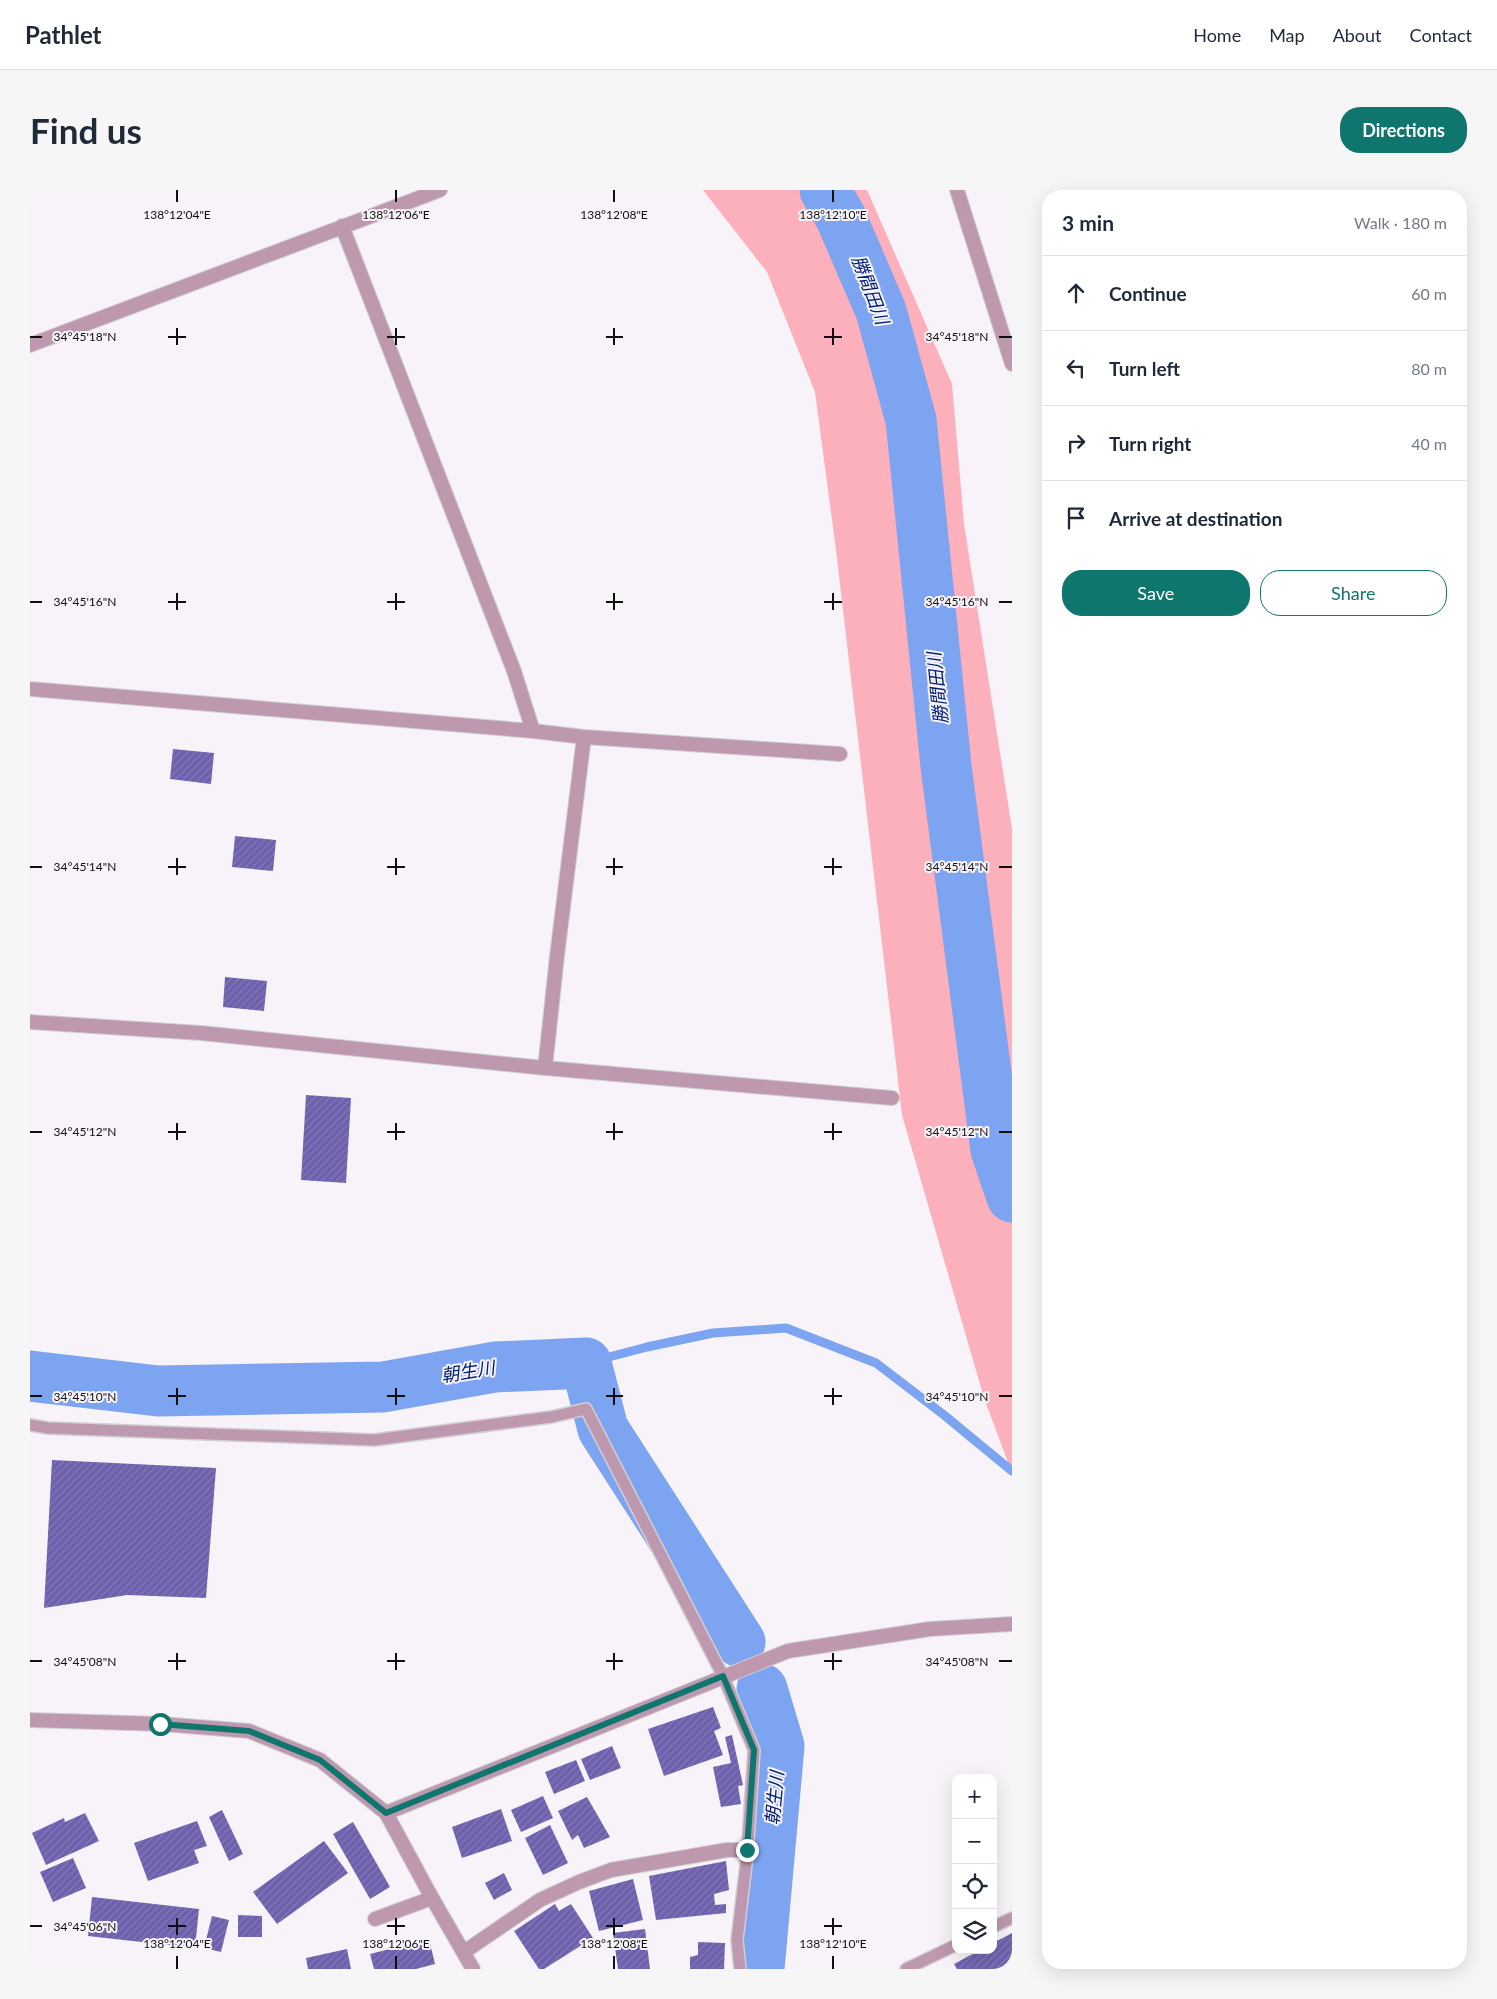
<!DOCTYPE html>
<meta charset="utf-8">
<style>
:root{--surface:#fff;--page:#f6f6f7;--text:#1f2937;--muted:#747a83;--line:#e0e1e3;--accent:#0f766e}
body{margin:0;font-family:Lato,"Noto Sans JP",sans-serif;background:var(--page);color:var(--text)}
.controls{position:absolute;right:15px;bottom:15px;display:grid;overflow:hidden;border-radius:10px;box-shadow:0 5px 20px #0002}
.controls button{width:45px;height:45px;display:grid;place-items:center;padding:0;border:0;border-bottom:1px solid var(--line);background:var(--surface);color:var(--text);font:25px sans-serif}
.stop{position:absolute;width:15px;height:15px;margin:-11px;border:4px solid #0f766e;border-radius:50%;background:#fff}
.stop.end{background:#0f766e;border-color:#fff;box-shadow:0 1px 5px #0008}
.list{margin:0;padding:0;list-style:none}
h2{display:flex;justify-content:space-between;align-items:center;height:65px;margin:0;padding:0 20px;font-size:21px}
h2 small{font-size:16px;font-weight:400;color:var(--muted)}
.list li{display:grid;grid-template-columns:32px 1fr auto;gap:15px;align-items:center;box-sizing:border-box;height:75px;padding:0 20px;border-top:1px solid var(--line)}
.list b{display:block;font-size:19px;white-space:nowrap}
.list em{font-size:16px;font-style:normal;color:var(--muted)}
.actions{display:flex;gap:10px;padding:15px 20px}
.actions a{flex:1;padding:11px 0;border:1px solid var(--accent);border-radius:20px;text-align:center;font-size:18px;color:var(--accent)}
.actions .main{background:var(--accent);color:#fff}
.icon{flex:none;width:28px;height:28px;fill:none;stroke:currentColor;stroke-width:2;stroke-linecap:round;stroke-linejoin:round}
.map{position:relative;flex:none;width:982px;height:1779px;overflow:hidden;border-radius:20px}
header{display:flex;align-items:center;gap:30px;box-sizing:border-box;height:70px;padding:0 25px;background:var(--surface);border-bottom:1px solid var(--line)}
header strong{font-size:24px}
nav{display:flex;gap:28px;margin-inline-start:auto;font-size:18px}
.intro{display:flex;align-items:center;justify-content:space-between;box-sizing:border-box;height:120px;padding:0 30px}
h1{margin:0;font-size:35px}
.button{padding:12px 22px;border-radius:20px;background:var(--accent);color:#fff;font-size:18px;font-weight:700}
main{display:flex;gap:30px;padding:0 30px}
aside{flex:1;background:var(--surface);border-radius:20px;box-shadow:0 5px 20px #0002}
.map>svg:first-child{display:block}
</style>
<header>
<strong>Pathlet</strong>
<nav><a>Home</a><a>Map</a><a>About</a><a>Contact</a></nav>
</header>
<div class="intro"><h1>Find us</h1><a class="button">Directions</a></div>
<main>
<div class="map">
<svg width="982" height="1779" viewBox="0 0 982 1779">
<defs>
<pattern id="building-hatch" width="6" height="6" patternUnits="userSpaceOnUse" patternTransform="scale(1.25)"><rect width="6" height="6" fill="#6d60ae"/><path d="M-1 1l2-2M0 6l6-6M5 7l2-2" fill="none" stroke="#837ab1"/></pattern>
</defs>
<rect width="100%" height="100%" fill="#f7f3f9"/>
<path fill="#fbb0bb" d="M673 0H837L922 194 934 334 982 639V1283L954 1208 872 925 806 360 785 202 737 82Z"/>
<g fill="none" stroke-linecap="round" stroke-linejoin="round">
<path stroke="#7da4f0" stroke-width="9" d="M556 1173 617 1157 683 1143 756 1138 846 1173 914 1225 982 1281"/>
<path stroke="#7da4f0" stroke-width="51" d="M795 0 811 28 851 121 881 230 916 576 966 960 982 1007
M0 1186 128 1201 353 1197 465 1177 556 1173 573 1239 710 1452
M729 1779 749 1556 732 1499"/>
</g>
<path fill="url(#building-hatch)" d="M143 559 184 563 181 594 140 589Z
M205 646 246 650 243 681 202 677Z
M195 787 237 791 234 821 193 817Z
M276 905 321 908 316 993 271 990Z
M22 1270 186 1278 176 1408 97 1405 14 1418Z
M683 1517 691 1538 684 1541 693 1565 634 1586 618 1539Z
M702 1545 713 1595 708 1596 711 1614 691 1617 683 1577 701 1573 695 1547Z
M582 1556 591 1578 560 1590 551 1569Z
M546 1570 555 1591 524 1604 515 1582Z
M513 1606 523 1628 491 1642 481 1620Z
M557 1607 580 1647 554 1658 548 1645 542 1650 528 1621Z
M471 1619 482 1651 432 1668 422 1637Z
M192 1620 213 1664 199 1671 179 1627Z
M55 1623 69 1651 16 1675 2 1643 34 1628 35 1632Z
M167 1631 177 1656 164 1660 169 1673 118 1691 104 1653Z
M323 1632 360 1697 340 1709 303 1644Z
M520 1635 538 1673 513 1685 495 1648Z
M294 1651 318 1683 247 1734 223 1702Z
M43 1668 56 1698 23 1712 10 1682Z
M696 1671 699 1700 684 1704 685 1715 696 1714V1723L626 1730 619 1686Z
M474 1683 482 1700 464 1710 455 1693Z
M603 1689 613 1730 569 1741 559 1701Z
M62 1707 169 1719 165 1758 58 1746Z
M525 1714 529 1721 541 1714 563 1748 514 1779H509L484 1741Z
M208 1725 232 1726V1747H208Z
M182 1726 199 1730 191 1762 174 1758Z
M615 1739 620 1779H588L583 1743Z
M982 1743V1779H927L924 1774 950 1760H963V1753Z
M399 1749 405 1774 386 1779H344L340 1764Z
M668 1752 695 1753 694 1779H660V1767L668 1765Z
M317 1759 321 1779H278L276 1768Z"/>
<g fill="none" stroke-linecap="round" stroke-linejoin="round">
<defs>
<path id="service" d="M0 1235 18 1238 344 1250 521 1227 556 1219 693 1486 724 1560 717 1666 707 1750 710 1779
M963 1737 982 1728
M876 1779 926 1755"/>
<path id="minor" d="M927 0 982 174
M312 36 484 481 503 541 554 547 810 564
M0 155 410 0
M0 499 503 541
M0 832 171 843 515 878 862 908
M515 878 527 766 554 547
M356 1623 758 1461 900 1439 982 1434
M345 1729 402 1708
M434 1762 510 1710 549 1692 581 1680 697 1660H717"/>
<path id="tertiary" d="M0 1530 131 1534 219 1541 290 1570 356 1623 402 1708 443 1779"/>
</defs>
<use href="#service" stroke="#d2cfd4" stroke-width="14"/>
<use href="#minor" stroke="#d2cfd4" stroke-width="16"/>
<use href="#tertiary" stroke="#d2cfd4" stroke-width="16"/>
<use href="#service" stroke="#bd98ae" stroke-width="11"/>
<use href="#minor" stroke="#bd98ae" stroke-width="14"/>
<use href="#tertiary" stroke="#bd98ae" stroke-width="14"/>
</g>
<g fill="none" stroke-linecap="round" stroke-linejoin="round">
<path stroke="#0f766e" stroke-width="6" d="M130 1534 219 1541 290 1570 356 1623 693 1486 724 1560 717 1660"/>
</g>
<path fill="none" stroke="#100f10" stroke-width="2" d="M147 0V12M366 0V12M584 0V12M803 0V12M147 138V155M366 138V155M584 138V155M803 138V155M0 147H12M138 147H156M357 147H375M576 147H593M794 147H812M969 147H982M147 403V420M366 403V420M584 403V420M803 403V420M0 412H12M138 412H156M357 412H375M576 412H593M794 412H812M969 412H982M147 668V685M366 668V685M584 668V685M803 668V685M0 677H12M138 677H156M357 677H375M576 677H593M794 677H812M969 677H982M147 933V950M366 933V950M584 933V950M803 933V950M0 942H12M138 942H156M357 942H375M576 942H593M794 942H812M969 942H982M147 1198V1215M366 1198V1215M584 1198V1215M803 1198V1215M0 1206H12M138 1206H156M357 1206H375M576 1206H593M794 1206H812M969 1206H982M147 1463V1480M366 1463V1480M584 1463V1480M803 1463V1480M0 1471H12M138 1471H156M357 1471H375M576 1471H593M794 1471H812M969 1471H982M147 1728V1745M366 1728V1745M584 1728V1745M803 1728V1745M0 1736H12M138 1736H156M357 1736H375M576 1736H593M794 1736H812M147 1766V1779M366 1766V1779M584 1766V1779M803 1766V1779"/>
<g text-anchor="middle" stroke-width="4" stroke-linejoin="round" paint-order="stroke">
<g font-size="18" font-style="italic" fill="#002075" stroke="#f7f3f9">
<text transform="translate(840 100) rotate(69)" y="6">勝間田川</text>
<text transform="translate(908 498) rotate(-96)" y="6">勝間田川</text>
<text transform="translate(438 1182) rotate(-9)" y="6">朝生川</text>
<text transform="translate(745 1608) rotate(-85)" y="6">朝生川</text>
</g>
</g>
<g font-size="12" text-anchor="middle" fill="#100f10" stroke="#f7f3f9" stroke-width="4" stroke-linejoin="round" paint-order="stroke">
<text x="147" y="29">138°12'04"E</text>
<text x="366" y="29">138°12'06"E</text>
<text x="584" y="29">138°12'08"E</text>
<text x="803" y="29">138°12'10"E</text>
<text x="55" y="151">34°45'18"N</text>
<text x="927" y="151">34°45'18"N</text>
<text x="55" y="416">34°45'16"N</text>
<text x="927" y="416">34°45'16"N</text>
<text x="55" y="681">34°45'14"N</text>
<text x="927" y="681">34°45'14"N</text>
<text x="55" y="946">34°45'12"N</text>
<text x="927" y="946">34°45'12"N</text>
<text x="55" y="1211">34°45'10"N</text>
<text x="927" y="1211">34°45'10"N</text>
<text x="55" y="1476">34°45'08"N</text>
<text x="927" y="1476">34°45'08"N</text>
<text x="55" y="1741">34°45'06"N</text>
<text x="147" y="1758">138°12'04"E</text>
<text x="366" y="1758">138°12'06"E</text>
<text x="584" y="1758">138°12'08"E</text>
<text x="803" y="1758">138°12'10"E</text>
</g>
</svg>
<div class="controls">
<button>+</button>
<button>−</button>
<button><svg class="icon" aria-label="locate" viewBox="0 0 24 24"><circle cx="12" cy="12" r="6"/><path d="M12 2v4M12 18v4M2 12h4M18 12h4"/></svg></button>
<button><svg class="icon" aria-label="layers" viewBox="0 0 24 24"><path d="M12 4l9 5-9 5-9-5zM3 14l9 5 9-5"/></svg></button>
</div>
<div class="stop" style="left:130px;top:1534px"></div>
<div class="stop end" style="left:717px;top:1660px"></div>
</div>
<aside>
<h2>3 min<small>Walk · 180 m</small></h2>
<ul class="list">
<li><svg class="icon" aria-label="ahead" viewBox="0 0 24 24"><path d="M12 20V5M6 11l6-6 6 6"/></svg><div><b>Continue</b></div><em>60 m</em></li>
<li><svg class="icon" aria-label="left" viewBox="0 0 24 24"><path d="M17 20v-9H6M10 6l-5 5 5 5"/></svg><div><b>Turn left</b></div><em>80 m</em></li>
<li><svg class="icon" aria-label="right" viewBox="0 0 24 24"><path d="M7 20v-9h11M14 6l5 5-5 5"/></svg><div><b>Turn right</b></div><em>40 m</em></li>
<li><svg class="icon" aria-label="arrive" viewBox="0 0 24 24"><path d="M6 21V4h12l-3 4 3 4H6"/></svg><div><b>Arrive at destination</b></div></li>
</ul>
<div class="actions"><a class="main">Save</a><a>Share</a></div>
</aside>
</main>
